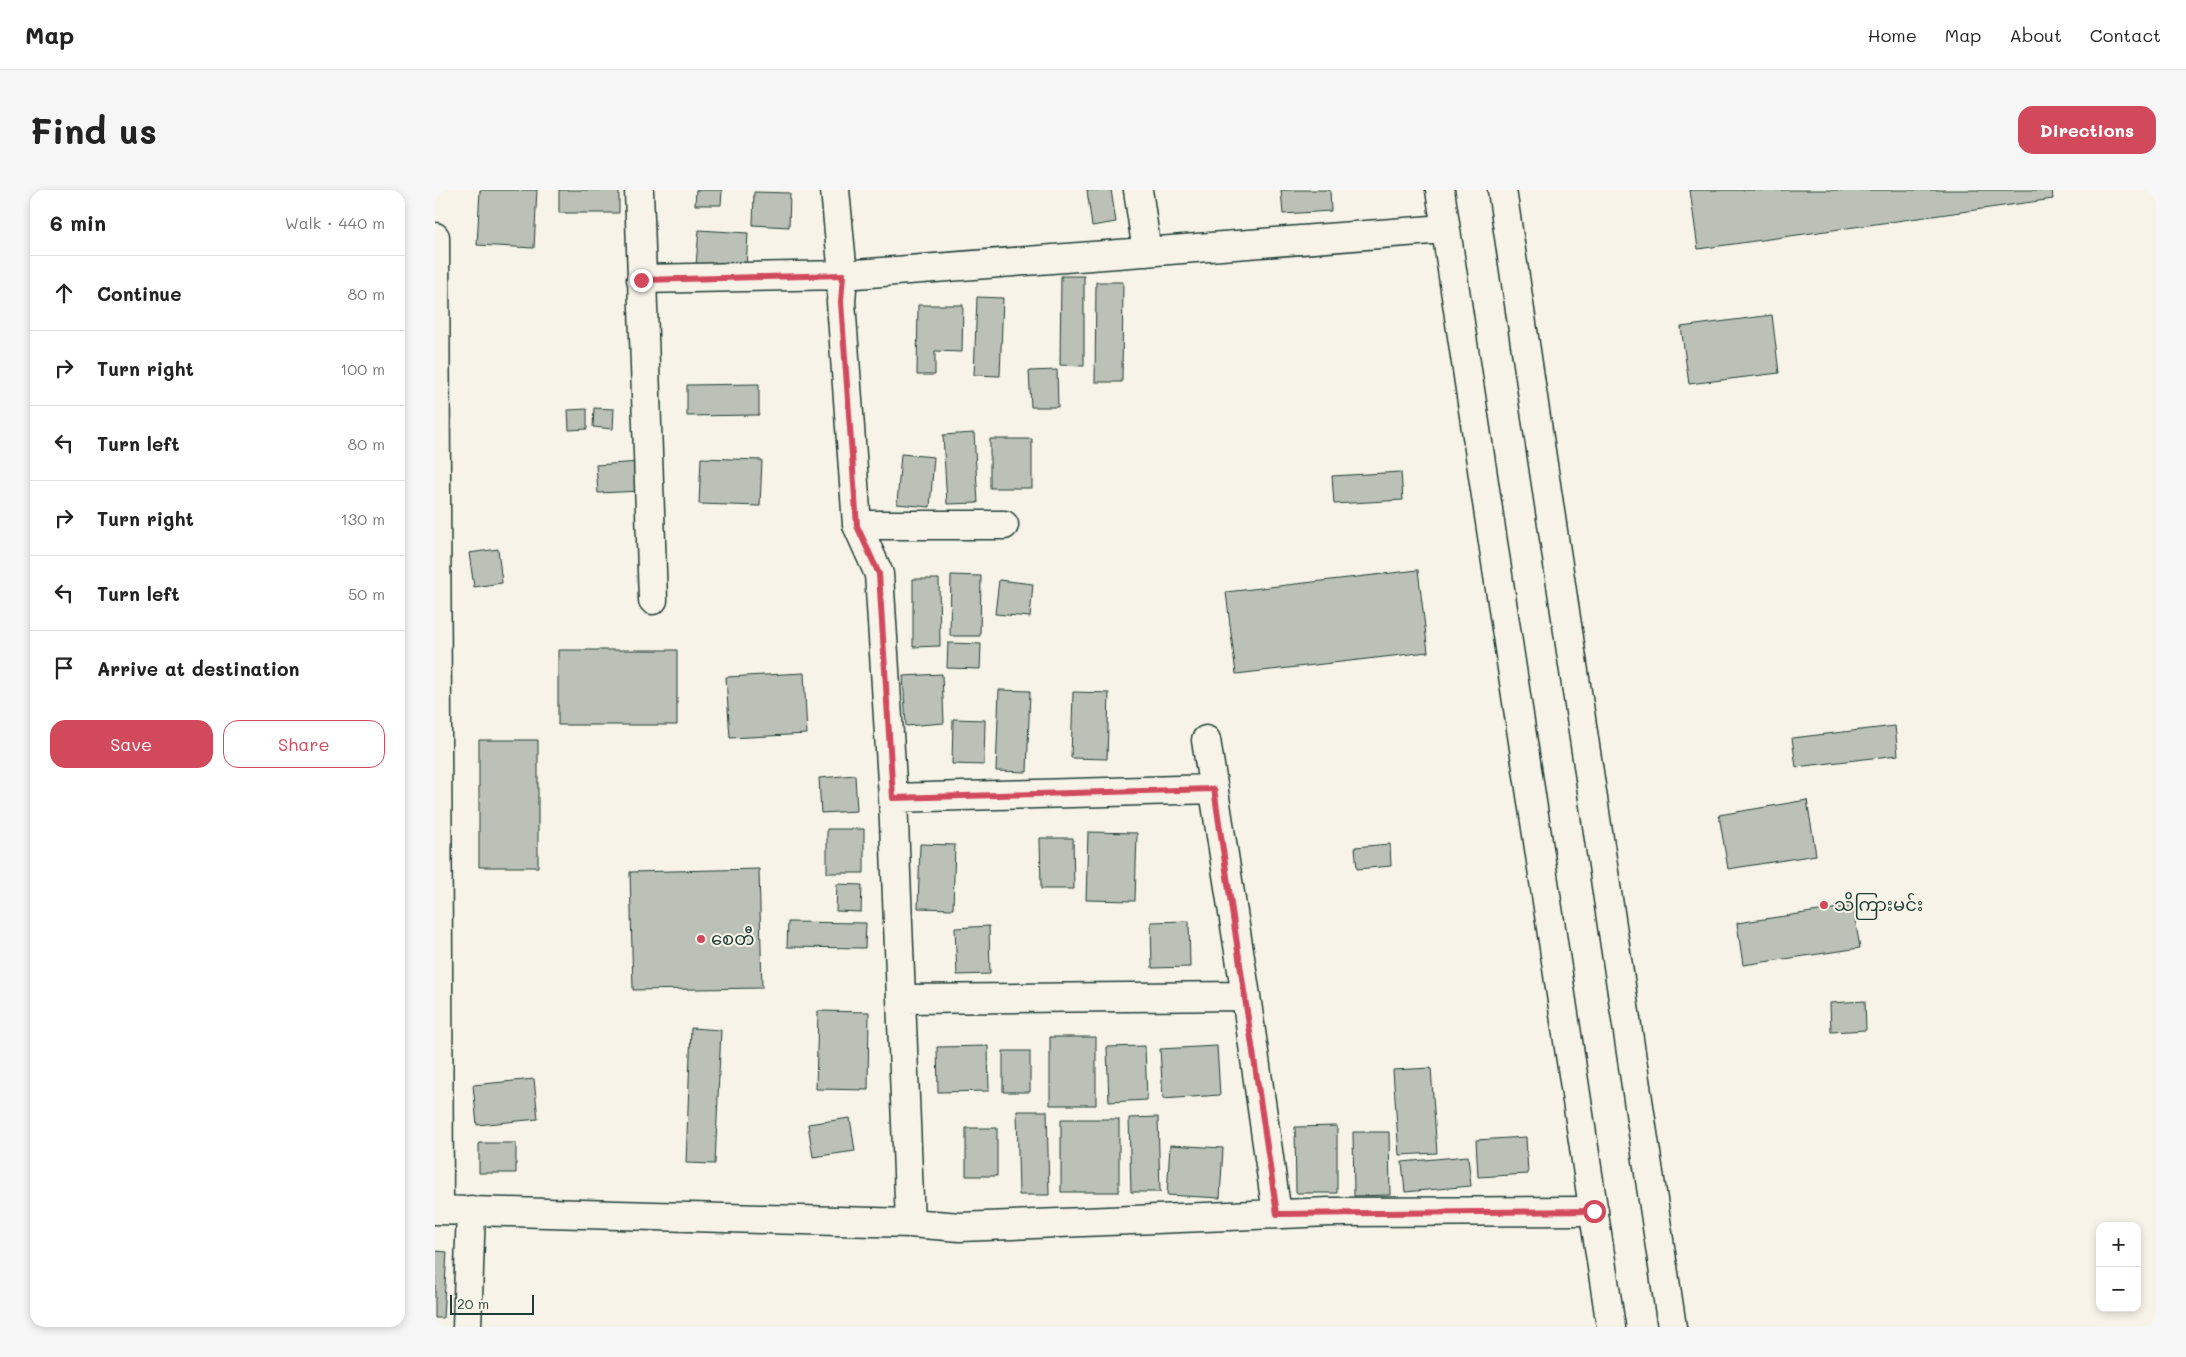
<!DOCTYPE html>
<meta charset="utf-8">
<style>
:root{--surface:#fff;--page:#f6f6f6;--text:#222;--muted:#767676;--line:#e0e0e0;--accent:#d1495b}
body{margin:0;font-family:Mali,"Noto Sans Myanmar",sans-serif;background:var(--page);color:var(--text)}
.controls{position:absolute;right:15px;bottom:15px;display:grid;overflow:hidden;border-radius:10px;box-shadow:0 2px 8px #0003}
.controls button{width:45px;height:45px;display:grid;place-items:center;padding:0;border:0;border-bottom:1px solid var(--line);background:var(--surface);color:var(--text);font:25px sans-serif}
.scale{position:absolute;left:15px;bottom:12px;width:84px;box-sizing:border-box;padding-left:5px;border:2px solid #1f3d34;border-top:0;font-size:14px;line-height:18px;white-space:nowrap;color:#1f3d34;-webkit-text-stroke:4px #f7f3e8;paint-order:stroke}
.stop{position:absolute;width:15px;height:15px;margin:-11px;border:4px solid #d1495b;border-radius:50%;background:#fff}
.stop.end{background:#d1495b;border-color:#fff;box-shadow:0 1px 5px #0008}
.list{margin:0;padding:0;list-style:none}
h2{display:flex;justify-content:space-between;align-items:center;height:65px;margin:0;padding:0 20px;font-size:21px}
h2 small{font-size:16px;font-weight:400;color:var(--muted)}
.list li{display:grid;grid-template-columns:32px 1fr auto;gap:15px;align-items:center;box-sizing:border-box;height:75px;padding:0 20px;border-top:1px solid var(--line)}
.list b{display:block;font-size:19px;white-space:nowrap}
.list em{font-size:16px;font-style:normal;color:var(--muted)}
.actions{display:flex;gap:10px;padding:15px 20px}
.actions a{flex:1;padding:11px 0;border:1px solid var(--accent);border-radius:15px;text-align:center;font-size:18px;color:var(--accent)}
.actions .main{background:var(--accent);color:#fff}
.icon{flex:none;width:28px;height:28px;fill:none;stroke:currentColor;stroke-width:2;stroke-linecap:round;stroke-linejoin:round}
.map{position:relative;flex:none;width:1721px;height:1137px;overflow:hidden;border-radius:15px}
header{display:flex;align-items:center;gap:30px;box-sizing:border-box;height:70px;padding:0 25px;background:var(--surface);border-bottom:1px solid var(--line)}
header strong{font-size:24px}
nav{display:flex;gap:28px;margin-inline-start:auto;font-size:18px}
.intro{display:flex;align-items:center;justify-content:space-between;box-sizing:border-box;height:120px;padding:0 30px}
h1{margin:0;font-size:35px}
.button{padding:12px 22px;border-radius:15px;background:var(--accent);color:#fff;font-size:18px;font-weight:700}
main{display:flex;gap:30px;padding:0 30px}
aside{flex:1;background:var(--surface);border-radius:15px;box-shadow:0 2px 8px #0003}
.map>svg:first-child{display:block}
</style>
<header>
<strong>Map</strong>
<nav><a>Home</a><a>Map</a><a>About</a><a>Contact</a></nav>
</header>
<div class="intro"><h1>Find us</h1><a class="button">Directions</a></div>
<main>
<aside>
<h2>6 min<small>Walk · 440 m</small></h2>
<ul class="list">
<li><svg class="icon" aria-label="ahead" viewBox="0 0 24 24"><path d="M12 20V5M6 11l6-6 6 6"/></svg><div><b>Continue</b></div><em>80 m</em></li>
<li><svg class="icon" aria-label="right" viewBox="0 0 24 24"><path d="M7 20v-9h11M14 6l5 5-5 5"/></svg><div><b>Turn right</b></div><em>100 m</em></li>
<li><svg class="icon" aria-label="left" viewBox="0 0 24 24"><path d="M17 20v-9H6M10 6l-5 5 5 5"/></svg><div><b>Turn left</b></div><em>80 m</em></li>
<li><svg class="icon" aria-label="right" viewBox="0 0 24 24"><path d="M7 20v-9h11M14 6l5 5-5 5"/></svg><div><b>Turn right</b></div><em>130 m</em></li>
<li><svg class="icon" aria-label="left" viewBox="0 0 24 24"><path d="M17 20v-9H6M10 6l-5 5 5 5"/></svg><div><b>Turn left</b></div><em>50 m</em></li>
<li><svg class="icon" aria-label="arrive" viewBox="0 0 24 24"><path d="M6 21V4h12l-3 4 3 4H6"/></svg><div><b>Arrive at destination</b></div></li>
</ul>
<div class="actions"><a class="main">Save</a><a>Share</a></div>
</aside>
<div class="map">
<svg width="1721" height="1137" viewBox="0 0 1721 1137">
<rect width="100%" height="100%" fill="#f7f3e8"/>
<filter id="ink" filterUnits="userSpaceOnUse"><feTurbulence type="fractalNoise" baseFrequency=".02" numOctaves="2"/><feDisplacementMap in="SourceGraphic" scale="10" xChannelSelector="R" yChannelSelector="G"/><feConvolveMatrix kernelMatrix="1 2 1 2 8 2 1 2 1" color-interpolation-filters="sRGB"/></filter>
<g filter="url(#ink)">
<path fill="#bbc1b6" stroke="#1f3d34" d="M45 0H102L99 58 42 55Z
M124 0H184V23H124Z
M261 0H287L286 15H260Z
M652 0H676L681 32 657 36Z
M846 0H895L896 21 848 24Z
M1255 0H1617L1618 9 1263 59Z
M319 2 355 3 354 37 318 35Z
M264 40 313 43 311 78 261 75Z
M626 86H649V176L625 175Z
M661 92H688L687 192H660Z
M542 107 568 108 565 186 539 185Z
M483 115H528L527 162 500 161V185H482Z
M1337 125 1344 183 1254 194 1246 137Z
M622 180 623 217H596L594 181Z
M324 194V225L252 226V195Z
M159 218 179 219 178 239 158 237Z
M152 219V239L134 240 133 220Z
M539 243 543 313 512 314 508 245Z
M555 249H597V298H555Z
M466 264 499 267 495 317 462 314Z
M266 268 327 270 325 316 264 314Z
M205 272 207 301 163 303 161 275Z
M966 282 968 310 899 314 897 286Z
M63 359 67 393 39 397 34 363Z
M983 380 993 462 801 484 791 402Z
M516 385 546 386 545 446H515Z
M478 389H504L505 456 478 457Z
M564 390 598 394 595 427 560 424Z
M513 453 546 454 545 479 512 478Z
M123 460H242V535H123Z
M369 483 372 544 295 548 291 487Z
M507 484 509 533 471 536 468 486Z
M564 500 595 501 592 582 561 581Z
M638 502 674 503 672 569 636 568Z
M518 529 550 530 549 575 517 574Z
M1460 536 1463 565 1361 577 1357 548Z
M44 550H103V677H44Z
M420 585 422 621 386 623 384 588Z
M1372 610 1381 665 1293 679 1284 625Z
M392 639H429V683H392Z
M653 642 702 643 700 711 651 710Z
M605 648H638L639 699H606Z
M485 654 520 655 518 719 483 718Z
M955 654 956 676 922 679 920 657Z
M324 679 327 798 198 800 195 682Z
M402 694 427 695 426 722 401 721Z
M1418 716 1425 758 1308 775 1302 733Z
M754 731 755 777 717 778 716 732Z
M353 732 431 733 430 758 352 757Z
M554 736 555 784 522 785 520 738Z
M1430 811 1431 840 1396 842 1395 813Z
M383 821 434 822 433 900 381 899Z
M256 838 286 840 280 974 251 973Z
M615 847H661V915H615Z
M553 856 554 901 503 902 502 857Z
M710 856 712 910 674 912 672 857Z
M782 856 785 905 728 909 725 859Z
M568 861H595V902H568Z
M996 878 1002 963 964 965 958 880Z
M99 889 103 929 42 935 38 895Z
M582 921H612L614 1005H584Z
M723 927 725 1002H696L694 928Z
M415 928 420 961 378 967 373 934Z
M626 929H684V1002H626Z
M902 936V1003H861L860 937Z
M531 938H562V986H531Z
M918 942H954L955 1005 919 1006Z
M1091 947 1093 984 1043 987 1041 950Z
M44 953H81V983H44Z
M735 955 788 958 785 1008 732 1005Z
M1033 966 1036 996 970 1002 967 972Z
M0 1061 12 1062 8 1128H0Z"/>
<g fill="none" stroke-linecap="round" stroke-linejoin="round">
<defs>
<path id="minor" d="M204 0 218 410
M400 0 408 85 406 112 422 335 444 384 458 608 475 1033
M703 0 712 62
M0 47 4 1020
M206 89 408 85 1010 39
M422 335H569
M771 550 811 806 842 1024
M458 608 779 599
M466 809 811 806
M0 1020 475 1033 525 1037 895 1022 1159 1021
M32 1137 36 1020"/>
<path id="highway" d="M1005 0 1176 1137
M1067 0 1237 1137"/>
</defs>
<use href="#minor" stroke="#1f3d34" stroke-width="31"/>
<use href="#highway" stroke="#1f3d34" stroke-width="31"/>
<use href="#minor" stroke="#f7f3e8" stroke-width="28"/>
<use href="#highway" stroke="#f7f3e8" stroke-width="28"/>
</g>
</g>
<g fill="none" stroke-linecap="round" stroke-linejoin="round" filter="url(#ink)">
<path stroke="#d1495b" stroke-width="6" d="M206 90 408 85 406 112 422 336 444 384 458 608 779 599 842 1024 1159 1021"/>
</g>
<g fill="#d1495b" stroke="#f7f3e8" stroke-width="2">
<circle cx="1389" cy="715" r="5"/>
<circle cx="266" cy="749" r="5"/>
</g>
<g text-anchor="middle" stroke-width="4" stroke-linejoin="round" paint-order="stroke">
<g font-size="18" fill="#1f3d34" stroke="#f7f3e8" text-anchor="start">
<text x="1399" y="721">သိကြားမင်း</text>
<text x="276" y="755">စေတီ</text>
</g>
</g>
</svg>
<div class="controls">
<button>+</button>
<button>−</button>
</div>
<div class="scale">20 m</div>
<div class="stop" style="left:1159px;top:1021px"></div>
<div class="stop end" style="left:206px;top:90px"></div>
</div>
</main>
